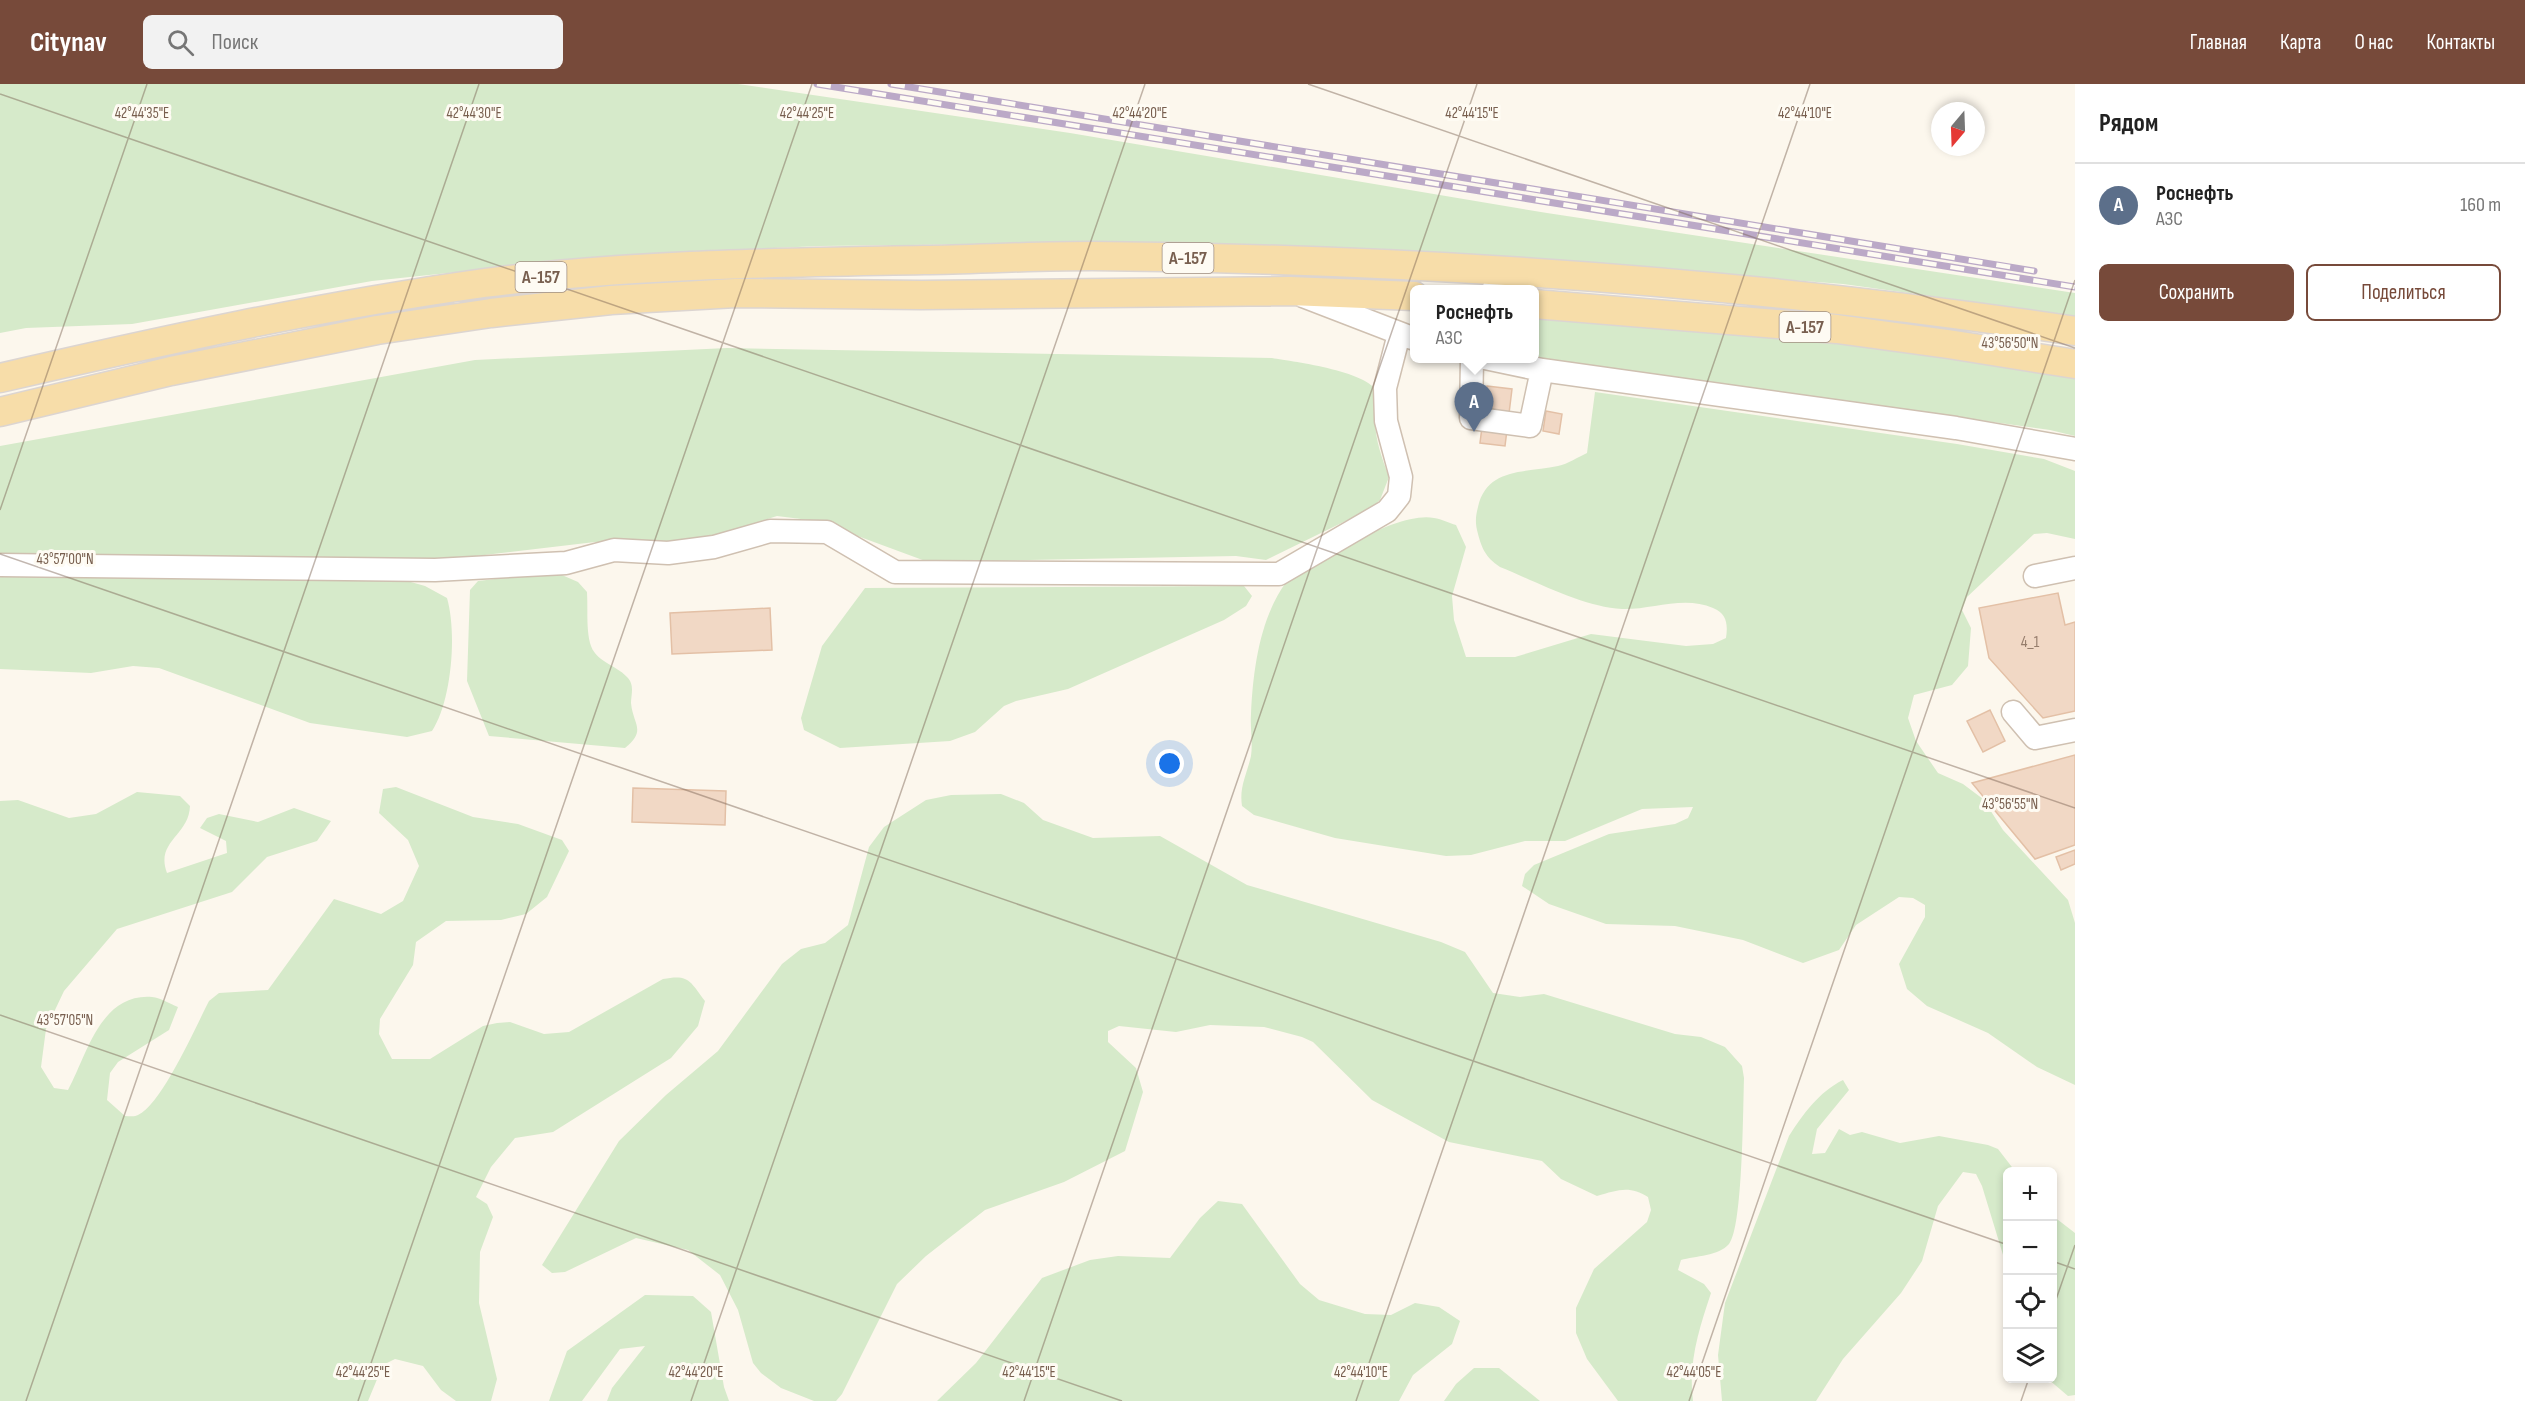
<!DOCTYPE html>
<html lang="ru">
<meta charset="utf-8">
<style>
:root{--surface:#fff;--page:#f2f2f2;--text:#222;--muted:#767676;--line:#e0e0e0;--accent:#774a3a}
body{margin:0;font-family:"Sofia Sans Condensed",sans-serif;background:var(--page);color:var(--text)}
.controls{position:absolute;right:18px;bottom:18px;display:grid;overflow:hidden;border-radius:9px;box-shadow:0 3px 9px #0003}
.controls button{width:54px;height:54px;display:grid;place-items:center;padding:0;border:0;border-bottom:2px solid var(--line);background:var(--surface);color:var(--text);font:30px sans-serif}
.compass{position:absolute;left:1931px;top:18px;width:54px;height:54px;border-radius:50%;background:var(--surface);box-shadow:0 3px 9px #0003;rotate:199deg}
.you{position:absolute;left:1170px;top:680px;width:21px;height:21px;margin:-15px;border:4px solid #fff;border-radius:50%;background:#1a73e8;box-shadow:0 0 0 9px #1a73e833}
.badge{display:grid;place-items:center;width:39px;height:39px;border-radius:50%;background:var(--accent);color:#fff;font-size:20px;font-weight:700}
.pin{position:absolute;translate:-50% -50px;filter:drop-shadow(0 2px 3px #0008)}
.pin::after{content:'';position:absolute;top:32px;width:21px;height:18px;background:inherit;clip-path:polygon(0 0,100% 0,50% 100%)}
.popup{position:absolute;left:1410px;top:201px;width:129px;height:78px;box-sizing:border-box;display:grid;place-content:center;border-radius:9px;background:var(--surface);filter:drop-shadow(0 2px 4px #0005);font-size:20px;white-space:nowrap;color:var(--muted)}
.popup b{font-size:22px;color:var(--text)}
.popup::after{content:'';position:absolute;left:50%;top:100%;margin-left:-12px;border:12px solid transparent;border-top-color:var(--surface)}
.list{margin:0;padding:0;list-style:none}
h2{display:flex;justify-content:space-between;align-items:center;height:78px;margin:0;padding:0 24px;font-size:26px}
h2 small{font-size:20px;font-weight:400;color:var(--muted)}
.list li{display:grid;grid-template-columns:39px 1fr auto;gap:18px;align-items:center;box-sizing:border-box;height:84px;padding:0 24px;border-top:2px solid var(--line)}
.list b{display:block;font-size:22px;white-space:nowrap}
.list p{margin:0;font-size:20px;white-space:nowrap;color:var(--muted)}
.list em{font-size:20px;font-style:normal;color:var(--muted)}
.actions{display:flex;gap:12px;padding:18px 24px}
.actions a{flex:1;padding:14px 0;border:2px solid var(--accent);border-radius:9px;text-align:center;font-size:21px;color:var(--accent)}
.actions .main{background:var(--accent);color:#fff}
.icon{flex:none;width:33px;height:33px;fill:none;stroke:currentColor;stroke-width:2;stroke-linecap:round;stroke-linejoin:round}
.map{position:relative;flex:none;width:2075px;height:1317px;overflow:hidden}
header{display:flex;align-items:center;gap:36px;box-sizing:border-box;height:84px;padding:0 30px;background:var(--accent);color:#fff}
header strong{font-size:28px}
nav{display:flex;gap:33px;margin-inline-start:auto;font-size:21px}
.search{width:420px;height:54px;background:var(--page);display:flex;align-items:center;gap:15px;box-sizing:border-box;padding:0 21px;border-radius:9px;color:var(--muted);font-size:22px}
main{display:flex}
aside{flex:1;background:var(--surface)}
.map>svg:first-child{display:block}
</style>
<header>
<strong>Citynav</strong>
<div class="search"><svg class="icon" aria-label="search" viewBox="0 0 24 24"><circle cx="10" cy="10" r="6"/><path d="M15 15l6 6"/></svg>Поиск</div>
<nav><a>Главная</a><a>Карта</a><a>О нас</a><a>Контакты</a></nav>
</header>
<main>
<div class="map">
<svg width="2075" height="1317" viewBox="0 0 2075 1317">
<rect width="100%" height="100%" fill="#fcf7ed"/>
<path fill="#d6eaca" d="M0 0H738L1070 49 1547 129 2075 209V232L1843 200 1497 173 1089 159 820 162 620 171 372 197 132 240 26 244 0 249Z
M1534 233 1846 258 2075 291V352L2050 346 1534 274Z
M727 264 1272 274C1294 278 1374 287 1379 312 1380 318 1375 328 1375 335 1375 356 1382 374 1389 393L1380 416 1370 425 1266 476 1236 472 928 478 817 437 777 432 714 452 676 458H595L416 479 0 474V362L475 276Z
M1595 308 1957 360 2044 375 2075 387V455L2047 449 2034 450 1967 513 1962 526 1971 544 1968 582 1952 601 1914 611 1908 634 1916 657 1938 689 1963 700 1983 715 2003 746 2068 816 2075 839V1001L2037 983 1988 949 1927 922 1907 905 1899 880 1925 833V821L1913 814 1899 813 1856 841 1839 866 1803 879 1743 856 1675 842 1606 840 1549 820 1522 802 1525 790 1534 781 1609 750 1675 740 1688 734 1693 723 1642 725 1565 757H1525L1471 771 1446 772 1335 754 1254 731 1242 722C1239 703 1247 690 1251 672 1253 659 1250 644 1251 630 1253 585 1260 533 1287 497 1321 477 1396 427 1434 434 1442 435 1449 439 1456 441L1466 463 1452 512 1454 536 1466 573H1515L1591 550 1686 562 1713 560 1726 554C1728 540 1727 530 1713 524 1684 511 1651 526 1622 525 1583 523 1537 498 1500 483 1485 473 1481 463 1477 446 1475 437 1476 431 1478 423 1487 383 1526 389 1558 382 1568 380 1578 373 1587 369Z
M555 488 578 498 587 508C588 524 586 543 590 559 595 578 615 580 627 593 635 601 631 610 631 619 633 641 647 646 625 664L489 652 467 597 470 506 478 497Z
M386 491 425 502 447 514C457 548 452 617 432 647L407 653 310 639 159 584 133 582 91 589 0 585V492Z
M1244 502 1252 512 1246 522 1224 536 1068 605 1016 617 1004 622 975 648 950 657 840 664 804 646 801 634 822 562 865 504Z
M396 703 473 733 518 740 562 756 569 767 547 813 526 830 501 836 446 837 416 858 413 881 380 935 379 950 392 975H430L483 942 497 939 510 938 544 950 569 948 663 895C689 890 690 897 705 917L698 942 671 974 553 1048 515 1054 491 1083 476 1113 487 1120 493 1133 480 1168 479 1219 497 1295 491 1317H456L441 1306 423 1282 395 1275 383 1281 368 1317H0V717L18 716 69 734 96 730 137 708 180 712 190 722C189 752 155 757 167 789L227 769 226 757 200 744 207 734 219 730 258 738 294 724 331 737 317 757 267 773 232 808 117 845 64 907 46 945 41 983 54 1004 68 1006C87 971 100 909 152 913 161 914 170 920 178 923L169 946 118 978 110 989 107 1016 125 1032C129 1032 135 1033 138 1031 162 1020 196 942 209 917L219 909 268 906 334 815 381 830 403 817 419 782 408 756 379 729 383 705Z
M1001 710 1024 719 1043 736 1093 754 1160 752 1247 801 1441 858 1465 868 1493 909 1520 913 1544 910 1675 950 1701 953 1725 963 1742 982 1744 994C1743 1022 1743 1144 1729 1160 1719 1172 1695 1172 1681 1176L1678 1186 1704 1200 1711 1209C1699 1245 1688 1279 1693 1317H1618L1587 1275 1576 1249V1224L1594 1185 1647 1138 1651 1126 1648 1113C1630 1101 1617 1106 1597 1112L1561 1095 1542 1077 1449 1058 1372 1016 1313 958 1302 953 1264 943 1210 941 1176 948 1119 942 1108 947V958L1136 984 1143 1008 1125 1067 1064 1098 985 1126 926 1172 897 1200 842 1310 836 1317H814L781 1304 761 1289 753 1279 738 1226 720 1191 688 1166 636 1154 565 1188 552 1189 542 1181 619 1057 666 1011 718 967 782 880 801 865 825 859 848 841 869 763 884 743 926 716 951 711Z
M1843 996 1849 1006 1817 1045 1812 1070 1825 1069 1839 1045 1850 1051 1862 1048 1900 1059 1939 1052 1988 1061 1998 1065 2015 1087 2008 1088 2007 1184 1982 1102 1976 1090 1963 1088 1938 1122 1922 1177 1901 1209 1843 1275 1816 1317H1722L1718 1271 1725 1219 1789 1052C1803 1030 1819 1008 1843 996Z
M1218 1117 1242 1120 1300 1200 1319 1216 1365 1230 1391 1231 1415 1219 1439 1223 1460 1237 1452 1260 1413 1291 1399 1317H937L976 1279 1042 1194 1090 1176 1118 1172 1170 1174 1200 1134Z
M2053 1132 2075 1149V1311L2068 1312 2048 1295 2052 1294Z
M645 1211 693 1212 711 1228 724 1303 729 1317H607L612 1304 645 1262 620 1265 582 1317H549L567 1267Z
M1474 1284H1499L1540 1317H1444L1456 1300Z"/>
<path fill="#f1d8c5" stroke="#e3c0a6" stroke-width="1.5" d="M1487 302 1512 305 1505 362 1480 359Z
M1546 327 1562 330 1559 350 1543 347Z
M2058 509 2065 541 2075 538V627L2043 634 1989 574 1979 524Z
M770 524 772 566 672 570 670 529Z
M1990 626 2005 657 1983 668 1967 637Z
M2075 671V761L2035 775 1972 699Z
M633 704 726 707 725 741 632 738Z
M2075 766V780L2061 786 2056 773Z"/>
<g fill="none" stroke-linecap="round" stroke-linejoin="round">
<defs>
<path id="minor" d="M1493 206 1503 185
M1303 212 1412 254
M1472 274 1471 334 1530 342 1542 286
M1485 274 1542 286 1956 344 2075 365
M0 481 435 486 566 479 614 466 668 469 714 463 770 447 827 448 895 488 1279 490 1387 427 1399 412 1401 393 1386 337 1385 304 1399 250
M2035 492 2075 484
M2013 628 2035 654 2075 646"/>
<path id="major" d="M1534 220 1837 245 1948 260 2075 280
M0 294C160 257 320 222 484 199 630 180 777 179 924 176 980 175 1036 172 1092 172 1421 175 1749 198 2075 247
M0 328 171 287 377 246 491 229 611 216 736 209 921 211 1290 207 1414 212"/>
</defs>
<use href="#minor" stroke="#cfc0b1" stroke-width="25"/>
<use href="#major" stroke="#dcd5d1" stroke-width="31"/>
<use href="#minor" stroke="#fff" stroke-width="22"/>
<use href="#major" stroke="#f7dda9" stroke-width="28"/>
<defs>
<path id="rail" d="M817 0 2075 203
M891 0 2034 187"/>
</defs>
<use href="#rail" stroke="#bba9c7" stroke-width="7"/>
<use href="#rail" stroke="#fefbf3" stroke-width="4.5" stroke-dasharray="14" stroke-linecap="butt"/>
</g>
<path fill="none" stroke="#785f4f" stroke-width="1.5" stroke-opacity="0.45" d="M1308 0 2075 264M0 10 2075 724M0 426 147 0M0 470 2008 1161M0 931 1122 1317M2052 1177 2075 1185M2052 1227 2075 1161M26 1317 479 0M358 1317 812 0M691 1317 1145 0M1024 1317 1477 0M1356 1317 1810 0M1689 1317 2075 196M2021 1317 2029 1294"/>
<g text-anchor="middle" stroke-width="6" stroke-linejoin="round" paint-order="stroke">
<g font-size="16" fill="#967d6c">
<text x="2030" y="563">4_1</text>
</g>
<g fill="#fefbf3" stroke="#a08e80" stroke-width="1.5">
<rect x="1162.5" y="159" width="51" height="30" rx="4.5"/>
<rect x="515.5" y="178" width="51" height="30" rx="4.5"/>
<rect x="1779.5" y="228" width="51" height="30" rx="4.5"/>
</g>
<g font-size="18" font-weight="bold" fill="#785f4f">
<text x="1188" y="180">А-157</text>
<text x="541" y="199">А-157</text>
<text x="1805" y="249">А-157</text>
</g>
</g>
<g font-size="15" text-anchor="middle" fill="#785f4f" stroke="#fefbf3" stroke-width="6" stroke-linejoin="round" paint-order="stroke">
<text x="807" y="34">42°44'25"E</text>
<text x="1140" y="34">42°44'20"E</text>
<text x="1472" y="34">42°44'15"E</text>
<text x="142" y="34">42°44'35"E</text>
<text x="474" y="34">42°44'30"E</text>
<text x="1805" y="34">42°44'10"E</text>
<text x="2010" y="264">43°56'50"N</text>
<text x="65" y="480">43°57'00"N</text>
<text x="2010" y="725">43°56'55"N</text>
<text x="65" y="941">43°57'05"N</text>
<text x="363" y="1293">42°44'25"E</text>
<text x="696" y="1293">42°44'20"E</text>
<text x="1029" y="1293">42°44'15"E</text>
<text x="1361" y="1293">42°44'10"E</text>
<text x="1694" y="1293">42°44'05"E</text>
</g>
</svg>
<div class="controls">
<button>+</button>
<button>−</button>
<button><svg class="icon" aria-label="locate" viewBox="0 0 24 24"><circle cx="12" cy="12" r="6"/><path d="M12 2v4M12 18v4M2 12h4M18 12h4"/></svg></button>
<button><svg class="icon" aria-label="layers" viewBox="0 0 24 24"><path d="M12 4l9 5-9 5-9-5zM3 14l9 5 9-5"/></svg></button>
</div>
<svg class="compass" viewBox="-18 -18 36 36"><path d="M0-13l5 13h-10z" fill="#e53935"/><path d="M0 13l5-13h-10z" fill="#767676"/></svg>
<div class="you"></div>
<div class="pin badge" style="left:1474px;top:348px;background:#5c6f8a">A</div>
<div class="popup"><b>Роснефть</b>АЗС</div>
</div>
<aside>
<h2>Рядом<small></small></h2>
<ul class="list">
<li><span class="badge" style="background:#5c6f8a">A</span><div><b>Роснефть</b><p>АЗС</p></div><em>160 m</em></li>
</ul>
<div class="actions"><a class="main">Сохранить</a><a>Поделиться</a></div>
</aside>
</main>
